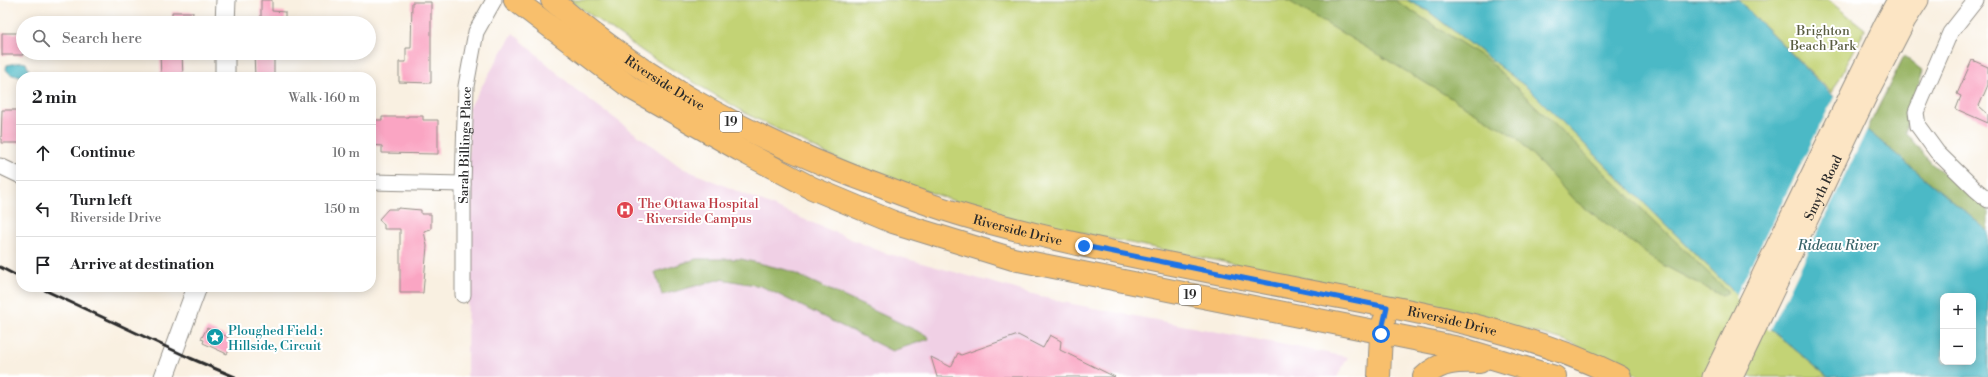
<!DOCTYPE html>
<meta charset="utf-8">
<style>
:root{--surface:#fff;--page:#f6f6f6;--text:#202124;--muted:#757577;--line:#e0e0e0}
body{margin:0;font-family:"Libre Bodoni",serif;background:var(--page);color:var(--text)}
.controls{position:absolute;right:12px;bottom:12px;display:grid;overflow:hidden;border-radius:8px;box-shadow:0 2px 10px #0003}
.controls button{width:36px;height:36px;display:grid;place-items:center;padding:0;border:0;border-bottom:1px solid var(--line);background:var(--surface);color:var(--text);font:20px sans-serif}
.stop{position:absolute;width:12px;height:12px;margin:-9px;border:3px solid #1a73e8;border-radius:50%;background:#fff}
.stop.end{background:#1a73e8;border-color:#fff;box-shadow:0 1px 4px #0008}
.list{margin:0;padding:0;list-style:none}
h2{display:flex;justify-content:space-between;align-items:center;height:52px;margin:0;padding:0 16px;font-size:17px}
h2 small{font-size:13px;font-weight:400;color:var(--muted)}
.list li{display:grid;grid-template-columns:26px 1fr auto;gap:12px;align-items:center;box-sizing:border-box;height:56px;padding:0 16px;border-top:1px solid var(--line)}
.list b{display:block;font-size:15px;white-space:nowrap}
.list p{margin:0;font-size:13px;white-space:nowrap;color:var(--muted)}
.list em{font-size:13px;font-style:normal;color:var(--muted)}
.icon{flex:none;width:22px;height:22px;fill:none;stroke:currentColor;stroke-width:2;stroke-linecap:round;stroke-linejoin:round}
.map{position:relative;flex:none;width:1988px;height:377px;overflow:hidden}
.search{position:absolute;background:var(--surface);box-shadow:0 2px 10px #0003;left:16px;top:16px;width:360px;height:44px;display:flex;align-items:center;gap:10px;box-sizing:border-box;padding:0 14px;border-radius:22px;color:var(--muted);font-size:15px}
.panel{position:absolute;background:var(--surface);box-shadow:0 2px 10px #0003;left:16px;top:72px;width:360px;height:220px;border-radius:16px}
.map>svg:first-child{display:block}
</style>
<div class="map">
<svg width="1988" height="377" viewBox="0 0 1988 377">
<rect width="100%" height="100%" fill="#fff"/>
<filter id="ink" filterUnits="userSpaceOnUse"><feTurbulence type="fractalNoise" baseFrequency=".025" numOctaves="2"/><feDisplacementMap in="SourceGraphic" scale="8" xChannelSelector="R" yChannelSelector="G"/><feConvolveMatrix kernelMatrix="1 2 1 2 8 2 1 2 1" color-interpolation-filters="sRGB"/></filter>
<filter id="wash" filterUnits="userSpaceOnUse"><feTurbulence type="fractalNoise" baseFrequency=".012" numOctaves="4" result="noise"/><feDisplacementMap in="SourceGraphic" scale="16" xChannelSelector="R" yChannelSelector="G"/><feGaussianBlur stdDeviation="0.9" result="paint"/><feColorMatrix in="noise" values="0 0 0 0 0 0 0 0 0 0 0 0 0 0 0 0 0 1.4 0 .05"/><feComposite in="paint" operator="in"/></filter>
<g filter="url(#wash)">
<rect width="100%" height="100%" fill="#f9f0e1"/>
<path fill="#f0d0e5" d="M513 33 575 89 682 168 882 252 1062 302 1348 357 1337 377H467L469 108Z"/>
<path fill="#c3d375" stroke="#777f50" d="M569 0H1407L1428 11 1529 89 1738 296 1774 332 1828 377H1641L1564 340 1421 302 997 216 841 161 747 114 648 55Z
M1738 0H1828L1865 29 1832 93Z"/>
<path fill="#9ab566" stroke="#627048" d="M1287 0H1395L1489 61 1728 292 1722 296 1663 265 1574 200 1516 137Z
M1904 56 1923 71 1905 132 1932 164 1988 207V231L1867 130Z
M696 259H741L787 270 928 336 929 339 892 351 761 286 721 279 662 295 655 272Z"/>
<path fill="#4cb9c6" stroke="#3c7278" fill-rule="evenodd" d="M1407 0H1738L1867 130 1988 231V377H1828L1774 332 1738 296 1529 89 1428 11ZM1943 296H1973V362H1943Z
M21 62 26 63 29 71 25 75C18 77 9 76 6 69L7 65Z"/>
<path fill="#f9f0e1" d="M1835 95 1868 128 1770 331 1735 297Z"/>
<g id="blocks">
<path fill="#faa5c3" d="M261 0H272V11L285 12V23H261Z
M412 2H431V83L399 82V62H406V48H411Z
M172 12H193L192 23H172Z
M2 33H23V55H2Z
M160 53H182L183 77H161Z
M254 53H271V55L274 56V77H255Z
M1972 60 1988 67V85L1979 106 1988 114V123L1956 109 1961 96 1957 94Z
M2 110H19V112H21V143H1Z
M408 116H423V120H438V154L382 153V146L371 145V120H382V117H408Z
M398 208 421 210V214H431V229L424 231 427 246 423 293H400V229H384V225L379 219 388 209H398Z
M207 328 228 337 227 340 233 343 227 354 203 343 204 340 201 339Z
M1018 335 1043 348 1050 335 1061 341 1060 350 1115 377H937L931 357 951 367 958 353 961 355Z"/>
</g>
</g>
<g filter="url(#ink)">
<use href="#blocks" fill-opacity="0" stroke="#928e86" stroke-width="1"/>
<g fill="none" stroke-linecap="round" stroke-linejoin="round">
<defs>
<g id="minor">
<path d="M1976 0 1950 33 1916 112 1918 126 1937 152 1975 189 1988 200"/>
<path d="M0 166 21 176"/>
<path d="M371 182 463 184"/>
<path id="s1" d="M463 295V184L466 86 476 32 494 0"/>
</g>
<path id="tertiary" d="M225 23 226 0
M225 77V53
M164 377 197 287"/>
<g id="secondary">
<path d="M1713 377 1885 24 1898 0"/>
<path id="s2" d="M1732 377 1870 88 1905 20 1918 0"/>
</g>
<g id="primary">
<path d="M515 0 631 88 740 150 812 188 893 222 1013 259 1459 348 1555 377"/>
<path id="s3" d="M552 0C651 86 763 144 885 188 921 202 958 215 995 224 1093 250 1194 268 1293 288 1403 310 1518 326 1620 377"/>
<path d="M1379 377 1381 334 1384 321"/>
<path d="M1424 377C1440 361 1458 361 1480 362"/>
</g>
</defs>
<use href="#minor" stroke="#928e86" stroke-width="17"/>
<use href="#tertiary" stroke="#928e86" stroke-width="21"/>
<use href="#secondary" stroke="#928e86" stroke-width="23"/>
<use href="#primary" stroke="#928e86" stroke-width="24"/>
<use href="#minor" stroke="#fff" stroke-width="15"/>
<use href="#tertiary" stroke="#fff" stroke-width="19"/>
<use href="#secondary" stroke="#fce5c4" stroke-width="21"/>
<use href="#primary" stroke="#f8bf6c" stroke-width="22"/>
<path stroke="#2b2b2b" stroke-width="3" d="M0 267 21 278
M38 287 190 358 235 377"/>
</g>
</g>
<g fill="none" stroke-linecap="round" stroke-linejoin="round" filter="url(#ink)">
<path stroke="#1a73e8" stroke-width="5" d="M1084 246 1387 307 1381 334"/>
</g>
<defs>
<symbol id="hospital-disc" viewBox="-11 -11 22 22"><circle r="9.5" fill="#e0444e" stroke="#fff"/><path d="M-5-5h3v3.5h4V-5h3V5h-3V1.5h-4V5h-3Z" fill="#fff"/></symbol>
<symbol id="sight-disc" viewBox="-11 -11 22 22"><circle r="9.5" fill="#0f9aa8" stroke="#fff"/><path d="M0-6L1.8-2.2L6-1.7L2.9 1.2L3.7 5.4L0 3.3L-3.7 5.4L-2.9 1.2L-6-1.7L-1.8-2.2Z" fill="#fff"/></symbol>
</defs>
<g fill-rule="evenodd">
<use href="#hospital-disc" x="615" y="200" width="20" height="20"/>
<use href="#sight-disc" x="205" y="327" width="20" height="20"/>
</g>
<g text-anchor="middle" stroke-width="4" stroke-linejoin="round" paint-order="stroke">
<g fill="#fff" stroke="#6b6b6b" stroke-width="1">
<rect x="720" y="112" width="22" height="20" rx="3"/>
<rect x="1179" y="285" width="22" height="20" rx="3"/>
</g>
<g font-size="12" font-weight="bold" fill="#2b2b2b">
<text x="731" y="126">19</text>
<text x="1190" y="299">19</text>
</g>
<g font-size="13" fill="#595d41" stroke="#fff">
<text x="1823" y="35">Brighton<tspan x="1823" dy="15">Beach Park</tspan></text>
</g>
<g font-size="13" fill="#2b2b2b" stroke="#fff">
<text dy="5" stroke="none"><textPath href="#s3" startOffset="140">Riverside Drive</textPath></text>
<text dy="5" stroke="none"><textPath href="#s1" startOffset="150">Sarah Billings Place</textPath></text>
<text dy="5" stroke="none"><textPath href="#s2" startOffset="210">Smyth Road</textPath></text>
<text dy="5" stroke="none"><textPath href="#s3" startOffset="524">Riverside Drive</textPath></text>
<text dy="5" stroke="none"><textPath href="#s3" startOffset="968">Riverside Drive</textPath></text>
</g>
<g font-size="13" fill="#be3a42" stroke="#fff" text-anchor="start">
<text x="638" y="208">The Ottawa Hospital<tspan x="638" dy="15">- Riverside Campus</tspan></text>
</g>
<g font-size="13" fill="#0d838f" stroke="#fff" text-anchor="start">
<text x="228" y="335">Ploughed Field :<tspan x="228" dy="15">Hillside, Circuit</tspan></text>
</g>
<g font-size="14" font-style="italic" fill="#386469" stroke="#fff">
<text x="1838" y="250">Rideau River</text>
</g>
</g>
</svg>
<div class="controls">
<button>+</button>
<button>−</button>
</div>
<div class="stop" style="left:1381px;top:334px"></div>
<div class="stop end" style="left:1084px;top:246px"></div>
<div class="search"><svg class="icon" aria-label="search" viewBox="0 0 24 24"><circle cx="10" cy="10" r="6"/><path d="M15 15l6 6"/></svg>Search here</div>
<section class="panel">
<h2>2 min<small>Walk · 160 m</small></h2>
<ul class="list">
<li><svg class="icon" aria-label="ahead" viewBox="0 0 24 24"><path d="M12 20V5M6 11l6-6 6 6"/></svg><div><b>Continue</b></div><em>10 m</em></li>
<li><svg class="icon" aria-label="left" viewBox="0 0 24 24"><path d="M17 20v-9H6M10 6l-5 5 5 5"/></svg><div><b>Turn left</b><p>Riverside Drive</p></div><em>150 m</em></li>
<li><svg class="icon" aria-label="arrive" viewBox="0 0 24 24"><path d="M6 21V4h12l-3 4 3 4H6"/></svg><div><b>Arrive at destination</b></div></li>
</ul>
</section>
</div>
